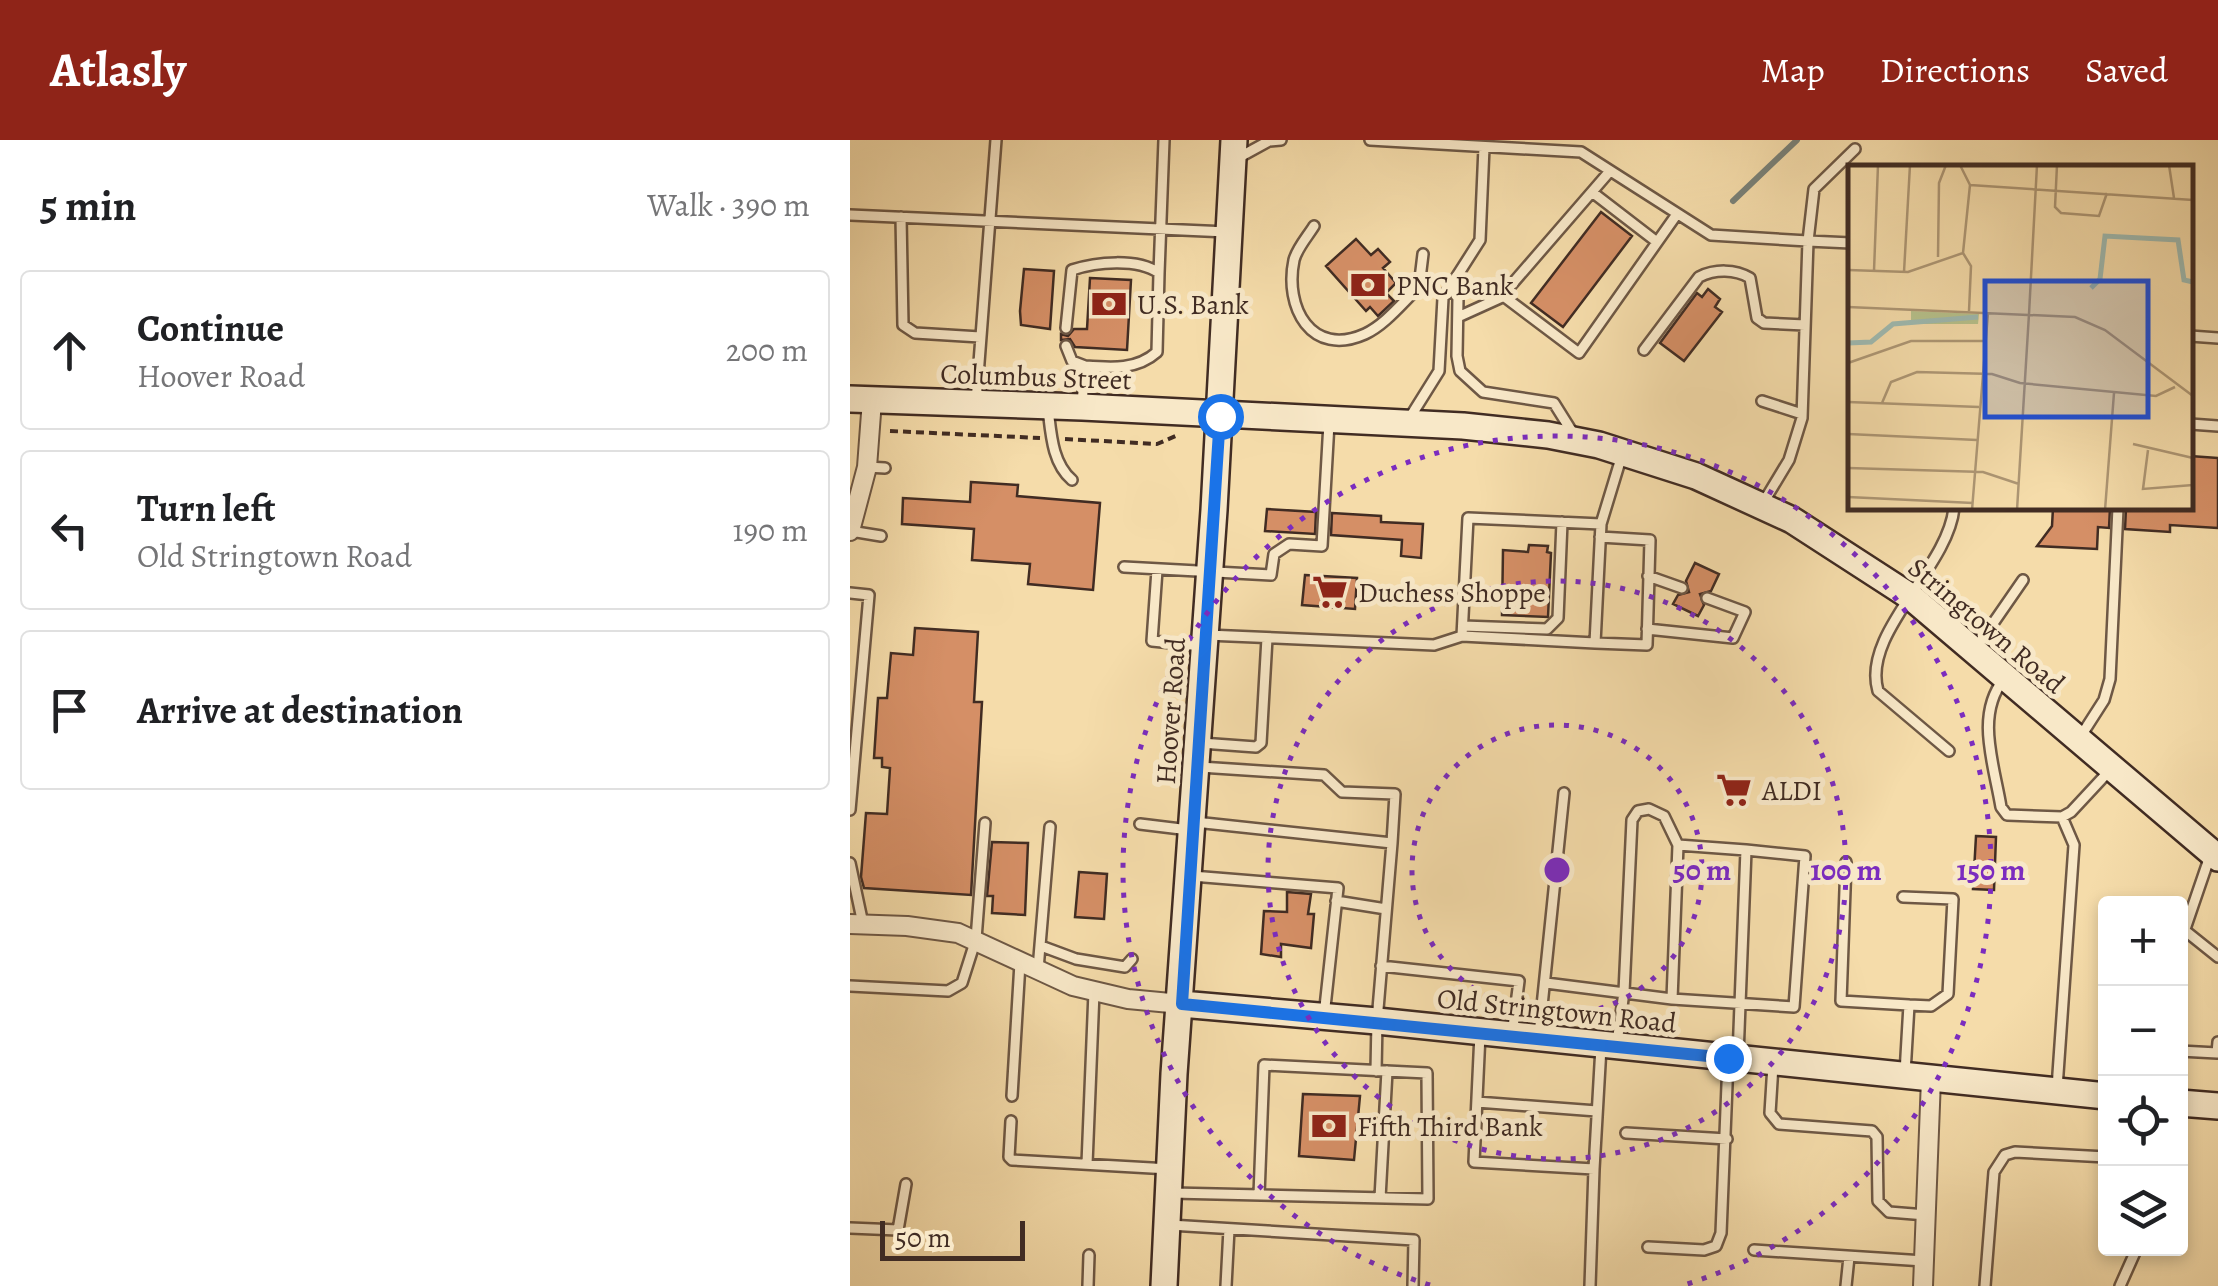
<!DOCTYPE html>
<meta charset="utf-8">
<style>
:root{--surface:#fff;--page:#f2f2f2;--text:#202124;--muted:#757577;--line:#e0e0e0;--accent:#8f2418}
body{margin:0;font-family:Alegreya,serif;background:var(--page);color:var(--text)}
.controls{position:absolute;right:30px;bottom:30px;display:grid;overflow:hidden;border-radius:10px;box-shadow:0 5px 15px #0003}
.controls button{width:90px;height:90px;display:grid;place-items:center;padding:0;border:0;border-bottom:2px solid var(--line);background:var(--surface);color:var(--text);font:50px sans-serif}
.scale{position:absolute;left:30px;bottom:25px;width:145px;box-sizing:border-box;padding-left:10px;border:5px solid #412c23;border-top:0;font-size:28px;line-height:35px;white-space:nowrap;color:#412c23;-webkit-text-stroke:8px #f8e8c8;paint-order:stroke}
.stop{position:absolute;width:30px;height:30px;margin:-22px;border:8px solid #1a73e8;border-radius:50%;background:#fff}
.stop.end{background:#1a73e8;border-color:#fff;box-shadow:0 2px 10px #0008}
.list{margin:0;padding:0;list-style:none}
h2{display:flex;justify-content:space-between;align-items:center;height:130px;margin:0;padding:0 40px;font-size:42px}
h2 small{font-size:32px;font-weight:400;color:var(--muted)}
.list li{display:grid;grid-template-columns:65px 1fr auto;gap:30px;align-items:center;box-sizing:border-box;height:160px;margin:0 20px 20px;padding:0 20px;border:2px solid var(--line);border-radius:10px}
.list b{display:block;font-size:38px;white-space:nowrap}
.list p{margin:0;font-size:32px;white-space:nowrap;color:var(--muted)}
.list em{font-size:32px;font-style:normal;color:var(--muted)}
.icon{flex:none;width:55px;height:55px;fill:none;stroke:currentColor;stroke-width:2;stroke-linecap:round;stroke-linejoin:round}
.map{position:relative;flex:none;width:1368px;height:1146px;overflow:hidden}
header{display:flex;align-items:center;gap:60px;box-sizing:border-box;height:140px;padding:0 50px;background:var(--accent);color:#fff}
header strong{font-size:48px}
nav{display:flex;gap:55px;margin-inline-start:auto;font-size:35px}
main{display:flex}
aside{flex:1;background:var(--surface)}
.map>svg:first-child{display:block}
</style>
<header>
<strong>Atlasly</strong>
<nav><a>Map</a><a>Directions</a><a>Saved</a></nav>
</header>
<main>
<aside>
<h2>5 min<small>Walk · 390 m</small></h2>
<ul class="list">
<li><svg class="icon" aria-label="ahead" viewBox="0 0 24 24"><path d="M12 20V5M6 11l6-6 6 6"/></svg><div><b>Continue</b><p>Hoover Road</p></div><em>200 m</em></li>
<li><svg class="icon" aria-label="left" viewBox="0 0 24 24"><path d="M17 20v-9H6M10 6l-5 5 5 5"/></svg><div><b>Turn left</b><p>Old Stringtown Road</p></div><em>190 m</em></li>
<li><svg class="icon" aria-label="arrive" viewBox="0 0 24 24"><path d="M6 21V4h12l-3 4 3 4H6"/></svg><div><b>Arrive at destination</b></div></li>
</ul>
</aside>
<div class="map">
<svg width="1368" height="1146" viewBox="0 0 1368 1146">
<rect width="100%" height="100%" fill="#f5dcaa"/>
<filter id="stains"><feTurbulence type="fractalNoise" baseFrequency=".002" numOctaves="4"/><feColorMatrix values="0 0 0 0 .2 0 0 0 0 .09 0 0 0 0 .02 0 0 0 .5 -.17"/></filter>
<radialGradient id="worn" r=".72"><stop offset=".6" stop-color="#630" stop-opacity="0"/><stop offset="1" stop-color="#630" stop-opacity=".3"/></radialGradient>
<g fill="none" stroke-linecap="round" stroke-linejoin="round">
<path stroke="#798178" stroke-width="6" d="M883 61 947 0"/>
</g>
<path fill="#d58f66" stroke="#412c23" stroke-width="2.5" d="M751 72 782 96 713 187 681 163Z
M506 99 521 115 528 109 540 122 533 128 546 143 536 153 544 161 528 176 520 167 516 171 476 126Z
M174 129 204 131 200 189 171 185 170 171Z
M240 138 281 140 277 210 225 207 220 199 211 200V194L218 196 224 189H237Z
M858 149 870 159 865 167 872 172 834 221 810 203 847 153 852 157Z
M1340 316 1368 318V388L1320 385V392L1275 389 1276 368H1340Z
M121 342 168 345 167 356 250 363 243 450 178 444 180 424 122 420 124 389 52 384 53 358 120 362Z
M1203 368H1260L1259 388 1248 387 1247 409 1187 406 1202 386Z
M417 369 466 372 465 394 415 391Z
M482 373 531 376V382L573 384 571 418 551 416 552 400 481 395Z
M679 405 698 406 697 412 701 413 698 477 652 475 653 410 678 412Z
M845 423 869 434 861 451 850 454 854 465 848 476 823 464 828 455 839 452 836 441Z
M455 435 507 438 505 469 452 465Z
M65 488 128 492 124 562H132L121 755 14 748 11 737 16 673 37 674 40 628 32 627V618H24L28 558H37L41 513 63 515Z
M1126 696 1146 697 1144 750 1123 749Z
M142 702 178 703 175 775 142 773 143 756H137Z
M229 732 257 734 254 779 225 777Z
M437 752 461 754 458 774H464L461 808 431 804V817L411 814 414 771 437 772Z
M453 954 510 956 504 1020 449 1016Z"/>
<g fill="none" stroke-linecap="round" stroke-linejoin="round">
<defs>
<path id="lane" d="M520 0 731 12 861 95 958 101 952 278 939 320 913 363
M386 19 419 1 431 0
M742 52 807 102
M0 75 377 92
M51 77 53 185 65 193 130 197
M464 86C458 96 447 108 444 120 434 167 461 218 515 194 535 185 553 162 569 147L573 114
M1001 103 958 101 964 49 1005 9
M309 133 314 0
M602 147 608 158 607 216 610 231 633 252 704 263 724 295
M652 155 729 213 827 74
M608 177 650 158 760 31
M216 188 222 130C246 122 287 118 309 133L307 212C287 230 262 228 235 226L232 264
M1340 196 1368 198
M216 206 222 221 235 226
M794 210 849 137C865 129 885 129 900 138L907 178 914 183 955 185
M912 261 952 274
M126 262 146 0
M198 269C201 293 202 323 222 340
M559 279 589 231 593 158 630 100 634 7
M1340 284 1368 286
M17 327 35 328
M0 391 31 396
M750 397 800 400 797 505 745 503 751 384 772 315
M274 427 421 435 424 414 439 404 472 406 479 283
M307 430 302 501 352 506
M798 436 832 448
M0 453 19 455 0 670
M613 486 697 489 708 478 712 382
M797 489 883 498 895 472 857 458
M357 495 584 505 612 496
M745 503 612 496 618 378 751 384
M1126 508 1173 440
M1154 539C1125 575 1144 624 1151 667L1157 675 1212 677 1221 672 1261 629
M1229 599 1254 560 1260 539 1268 368
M351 603 406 607 411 603 417 498
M1099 611 1028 551C1011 493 1098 428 1104 368
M345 682 542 703 545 654 492 652 474 635 350 627
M290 684 339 690
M996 722 991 861 1059 865 1055 933
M0 723 13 784
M342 736 488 748 474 876
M1053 757 1103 759 1098 854 1081 866 1059 865
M486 761 536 769
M1333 789 1368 817
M1335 789 1360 716
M191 806 226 819 275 827 282 819
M531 826 669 841 662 895
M188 829 200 687
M696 843 822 859
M0 846 98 851 112 843 126 799 135 683
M630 894 624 1022 744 1029 751 907
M689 895 714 653
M767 903 774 852 782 680 788 671 799 669 814 676 828 705
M1330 911 1367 913 1368 902
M888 916 896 710 955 716 944 867 822 859 828 705 896 710
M923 925 920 973 929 984 1022 991 1027 997 1028 1061 1039 1072 1076 1075
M526 931 527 881 542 703
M1207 948 1224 705 1212 677
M162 956 170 823
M627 962 747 971
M161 981 159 1017 162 1020 319 1029
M776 993 877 999
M237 1024 244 852
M322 1053 578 1059 577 933 414 925 409 1055
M530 1058 537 931
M320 1085 564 1100 563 1146
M0 1088 48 1090 56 1044
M798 1107 854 1110 866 1106 871 1093 878 920
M904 1110 1074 1121
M238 1146 239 1115
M376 1146 379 1089
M740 1146 744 1029
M996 1146 999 1117
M1135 1146 1144 1032 1155 1015 1165 1012 1256 1017
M1270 1146 1287 1108"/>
<path id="street" d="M0 391 17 327 22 260
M0 784 57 786 108 793 223 846 278 859 331 864
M1073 1146 1081 939"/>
<path id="secondary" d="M0 259 232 267 613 286 698 295 749 305 846 336 942 380 1061 457 1368 718
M331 864 527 881 1256 956
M1330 963 1368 966
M314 1146 324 934 364 370 384 0"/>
</defs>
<use href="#lane" stroke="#6e5845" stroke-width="14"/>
<use href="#street" stroke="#6e5845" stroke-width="22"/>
<use href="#secondary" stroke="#412c23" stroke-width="30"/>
<path stroke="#412c23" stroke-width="4" stroke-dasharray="8 5" stroke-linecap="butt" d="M40 291 190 298
M215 299 307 304 328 295"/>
<use href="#lane" stroke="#f8e8c8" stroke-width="9"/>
<use href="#street" stroke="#f8e8c8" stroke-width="18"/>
<use href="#secondary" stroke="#f8e8c8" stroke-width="25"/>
</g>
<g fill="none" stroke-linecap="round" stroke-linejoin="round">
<path stroke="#1a73e8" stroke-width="12" d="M370 276 332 864 878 918"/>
</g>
<g fill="none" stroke="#7b2cbf" stroke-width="5" stroke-dasharray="5 10">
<circle cx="707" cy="730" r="145"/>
<circle cx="707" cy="730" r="289"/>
<path d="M580 1145A434 434 0 1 1 834 1145"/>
</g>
<defs>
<symbol id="bank-bare" viewBox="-9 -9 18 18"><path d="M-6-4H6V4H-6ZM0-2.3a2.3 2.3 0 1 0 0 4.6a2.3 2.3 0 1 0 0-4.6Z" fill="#8f2418" stroke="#f8e8c8" stroke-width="2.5" paint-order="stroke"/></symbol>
<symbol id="supermarket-bare" viewBox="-9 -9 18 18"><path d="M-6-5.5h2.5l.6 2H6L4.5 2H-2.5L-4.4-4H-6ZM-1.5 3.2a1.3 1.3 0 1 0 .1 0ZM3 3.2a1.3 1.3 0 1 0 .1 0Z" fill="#8f2418" stroke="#f8e8c8" stroke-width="2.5" paint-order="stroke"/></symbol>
</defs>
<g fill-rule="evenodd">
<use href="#bank-bare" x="493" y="120" width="50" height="50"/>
<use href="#bank-bare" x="234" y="139" width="50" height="50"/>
<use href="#supermarket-bare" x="455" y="427" width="50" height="50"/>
<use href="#supermarket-bare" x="859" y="625" width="50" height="50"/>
<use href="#bank-bare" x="454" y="961" width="50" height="50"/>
</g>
<g text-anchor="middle" stroke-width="10" stroke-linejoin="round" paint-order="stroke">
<g font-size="28" fill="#412c23" stroke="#f8e8c8" text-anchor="start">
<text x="546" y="155">PNC Bank</text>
<text x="287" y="174">U.S. Bank</text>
<text x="508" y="462">Duchess Shoppe</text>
<text x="912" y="660">ALDI</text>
<text x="507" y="996">Fifth Third Bank</text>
</g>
<g font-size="28" fill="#412c23" stroke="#f8e8c8">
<text transform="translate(186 236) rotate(2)" y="10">Columbus Street</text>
<text transform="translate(1137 485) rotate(40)" y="10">Stringtown Road</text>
<text transform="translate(320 571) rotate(-86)" y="10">Hoover Road</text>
<text transform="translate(707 870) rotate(6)" y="10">Old Stringtown Road</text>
</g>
</g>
<g transform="translate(998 25)">
<rect width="345" height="345" fill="#f5dcaa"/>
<path d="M63 146 131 149 130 159H63Z" fill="#b7c28c"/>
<path fill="none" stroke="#9ebab1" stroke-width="5" d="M243 123 252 114 257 71 330 75 336 115 345 117M0 178 23 177 45 159 130 152"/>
<path fill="none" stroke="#ad9674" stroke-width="2.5" d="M209 0 207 42 213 48 251 51 259 28M321 0 326 33M122 20 345 35M115 88 123 101 121 146M90 92 91 18 98 0M0 105 60 107 115 88 122 20 112 0M26 106 30 0M56 107 62 0M0 142 227 152 257 165 345 231M181 149 189 0M0 198 63 176H135M0 237 131 242M34 238 43 217 69 207 144 209 172 218 308 231 327 222M0 269 129 275M285 279 345 293M300 285 295 324 345 320M0 303 135 307 171 319M0 332 125 338M124 345 140 148M169 345 181 149M257 345 266 228"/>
<path fill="#1d4ed8" fill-opacity="0.15" stroke="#1d4ed8" stroke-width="5" d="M137 116H300V252H137Z"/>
<rect width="345" height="345" fill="none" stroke="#412c23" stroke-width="5"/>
</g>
<circle cx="707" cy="730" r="15" fill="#7b2cbf" stroke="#f8e8c8" stroke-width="5"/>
<g font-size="30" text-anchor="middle" font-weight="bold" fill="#7b2cbf" stroke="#f8e8c8" stroke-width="10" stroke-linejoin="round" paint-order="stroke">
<text x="852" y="740">50 m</text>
<text x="996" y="740">100 m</text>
<text x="1141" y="740">150 m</text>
</g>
<rect width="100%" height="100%" filter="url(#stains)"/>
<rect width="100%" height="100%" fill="url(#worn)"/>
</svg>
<div class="controls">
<button>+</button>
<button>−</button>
<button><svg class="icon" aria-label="locate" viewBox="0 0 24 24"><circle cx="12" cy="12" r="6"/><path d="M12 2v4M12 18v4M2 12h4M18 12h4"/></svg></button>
<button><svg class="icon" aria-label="layers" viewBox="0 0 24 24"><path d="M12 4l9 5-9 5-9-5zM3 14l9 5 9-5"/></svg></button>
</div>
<div class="scale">50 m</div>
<div class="stop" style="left:370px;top:276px"></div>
<div class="stop end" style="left:878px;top:918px"></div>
</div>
</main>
